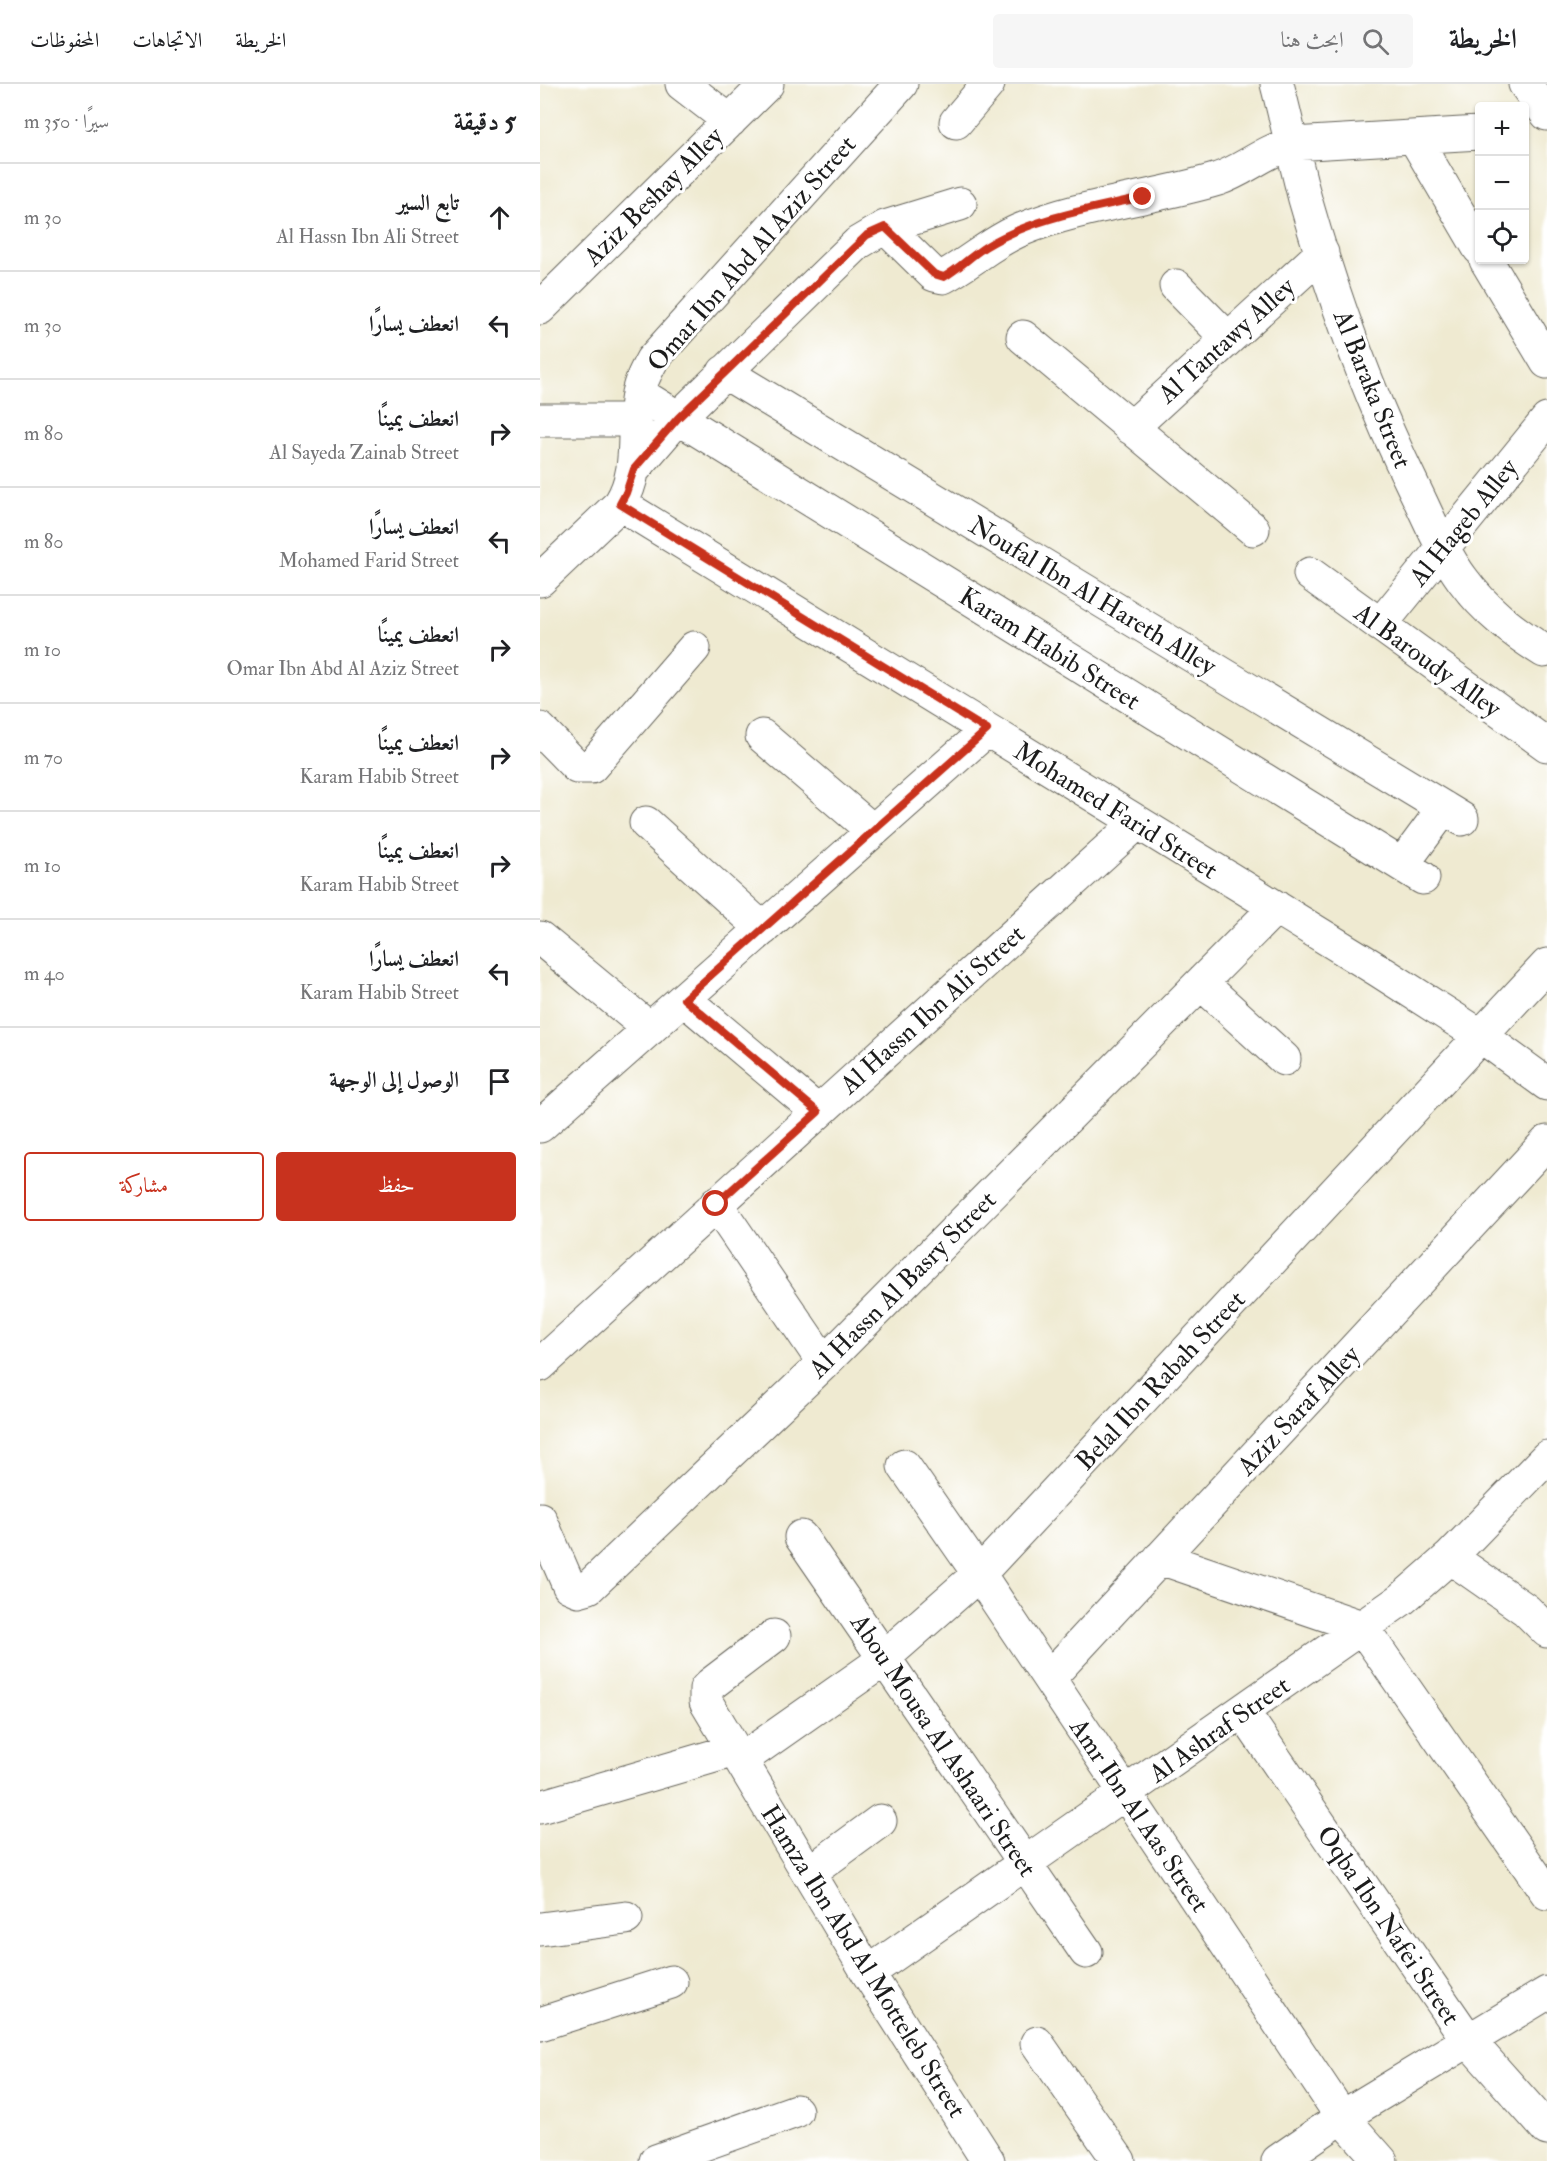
<!DOCTYPE html>
<html lang="ar">
<meta charset="utf-8">
<style>
:root{--surface:#fff;--page:#f6f6f6;--text:#202124;--muted:#757577;--line:#e0e0e0;--accent:#c8321e}
body{margin:0;font-family:"IM FELL Double Pica",Amiri,serif;background:var(--page);color:var(--text);direction:rtl}
.controls{position:absolute;right:18px;top:18px;display:grid;overflow:hidden;border-radius:6px;box-shadow:0 2px 4px #0004}
.controls button{width:54px;height:54px;display:grid;place-items:center;padding:0;border:0;border-bottom:2px solid var(--line);background:var(--surface);color:var(--text);font:30px sans-serif}
.stop{position:absolute;width:18px;height:18px;margin:-14px;border:4px solid #c8321e;border-radius:50%;background:#fff}
.stop.end{background:#c8321e;border-color:#fff;box-shadow:0 2px 6px #0008}
.list{margin:0;padding:0;list-style:none}
h2{display:flex;justify-content:space-between;align-items:center;height:78px;margin:0;padding:0 24px;font-size:26px}
h2 small{font-size:20px;font-weight:400;color:var(--muted)}
.list li{display:grid;grid-template-columns:39px 1fr auto;gap:18px;align-items:center;box-sizing:border-box;height:108px;padding:0 24px;border-top:2px solid var(--line)}
.list b{display:block;font-size:22px;white-space:nowrap}
.list p{margin:0;font-size:20px;white-space:nowrap;color:var(--muted)}
.list em{font-size:20px;font-style:normal;color:var(--muted)}
.actions{display:flex;gap:12px;padding:18px 24px}
.actions a{flex:1;padding:14px 0;border:2px solid var(--accent);border-radius:6px;text-align:center;font-size:21px;color:var(--accent)}
.actions .main{background:var(--accent);color:#fff}
.icon{flex:none;width:33px;height:33px;fill:none;stroke:currentColor;stroke-width:2;stroke-linecap:round;stroke-linejoin:round}
.map{position:relative;flex:none;width:1007px;height:2077px;overflow:hidden;direction:ltr}
header{display:flex;align-items:center;gap:36px;box-sizing:border-box;height:84px;padding:0 30px;background:var(--surface);border-bottom:2px solid var(--line)}
header strong{font-size:28px}
nav{display:flex;gap:33px;margin-inline-start:auto;font-size:21px}
.search{width:420px;height:54px;background:var(--page);display:flex;align-items:center;gap:15px;box-sizing:border-box;padding:0 21px;border-radius:6px;color:var(--muted);font-size:22px}
main{display:flex}
aside{flex:1;background:var(--surface)}
.map>svg:first-child{display:block}
</style>
<header>
<strong>الخريطة</strong>
<div class="search"><svg class="icon" aria-label="search" viewBox="0 0 24 24"><circle cx="10" cy="10" r="6"/><path d="M15 15l6 6"/></svg>ابحث هنا</div>
<nav><a>الخريطة</a><a>الاتجاهات</a><a>المحفوظات</a></nav>
</header>
<main>
<div class="map">
<svg width="1007" height="2077" viewBox="0 0 1007 2077">
<rect width="100%" height="100%" fill="#fff"/>
<filter id="ink" filterUnits="userSpaceOnUse"><feTurbulence type="fractalNoise" baseFrequency=".0167" numOctaves="2"/><feDisplacementMap in="SourceGraphic" scale="12" xChannelSelector="R" yChannelSelector="G"/><feConvolveMatrix kernelMatrix="1 2 1 2 8 2 1 2 1" color-interpolation-filters="sRGB"/></filter>
<filter id="wash" filterUnits="userSpaceOnUse"><feTurbulence type="fractalNoise" baseFrequency=".008" numOctaves="4" result="noise"/><feDisplacementMap in="SourceGraphic" scale="24" xChannelSelector="R" yChannelSelector="G"/><feGaussianBlur stdDeviation="1.35" result="paint"/><feColorMatrix in="noise" values="0 0 0 0 0 0 0 0 0 0 0 0 0 0 0 0 0 1.4 0 .05"/><feComposite in="paint" operator="in"/></filter>
<g filter="url(#wash)">
<rect width="100%" height="100%" fill="#efead1"/>
</g>
<g filter="url(#ink)">
<g fill="none" stroke-linecap="round" stroke-linejoin="round">
<defs>
<path id="minor" d="M142 0 190 37
M737 0C747 38 755 77 765 115 793 213 829 312 874 404 889 434 902 468 923 496 945 526 972 547 1004 567
M985 0 1007 30
M416 38 448 0
M874 53 939 164
M345 143 394 191 403 193C430 179 449 160 478 147 541 120 612 115 678 95 705 86 725 66 753 60L939 49
M946 176 1007 278
M636 202 688 255
M0 224 227 0
M483 253 713 445
M184 288 922 735
M98 309 883 794
M0 336H95
M591 344 782 169
M94 385 138 334 318 159 345 143 420 120
M80 420 838 886 941 952 1007 1000
M770 490 1007 661
M0 496 80 420C102 385 91 348 98 310 100 298 106 287 112 276L361 0
M840 541 1007 336
M0 645 37 683H51L154 564
M222 652 333 747
M106 739 223 845
M862 781 904 724
M0 854 110 945
M661 899 744 975
M144 915 278 1028
M0 1042 447 646
M176 1120 284 1279
M0 1281 597 739
M364 1382 439 1490 802 2033 841 2077
M0 1435 29 1502 38 1506 49 1503 284 1279 736 823
M261 1453 546 1868
M910 1473 986 1526 1007 1547
M620 1474 822 1543 1007 1809
M234 1552 171 1600 166 1605V1618L328 1889 448 2077
M509 1594 1007 1058
M703 1628 928 1956 1007 2045
M201 1676 332 1584 439 1490 1007 881
M0 1723 195 1666
M269 1789 340 1737
M0 1845 86 1834
M328 1889 862 1515 910 1473 1007 1373
M0 1940 131 1898
M497 1959 579 2077
M116 2077 256 2027
M738 2077 802 2033 1007 1909"/>
</defs>
<use href="#minor" stroke="#66645b" stroke-width="35"/>
<use href="#minor" stroke="#fff" stroke-width="33"/>
</g>
</g>
<g fill="none" stroke-linecap="round" stroke-linejoin="round" filter="url(#ink)">
<path stroke="#c8321e" stroke-width="8" d="M176 1120 278 1028 144 915 447 646 80 420 86 409 94 385 138 334 327 151 345 143 394 190 404 193C418 185 431 172 445 163 492 134 550 125 603 113"/>
</g>
<g text-anchor="middle" stroke-width="6" stroke-linejoin="round" paint-order="stroke">
<g font-size="26" fill="#1c1c1c" stroke="#fff">
<text transform="translate(113 112) rotate(-45)" y="9">Aziz Beshay Alley</text>
<text transform="translate(211 169) rotate(-49)" y="9">Omar Ibn Abd Al Aziz Street</text>
<text transform="translate(686 256) rotate(-42)" y="9">Al Tantawy Alley</text>
<text transform="translate(833 305) rotate(68)" y="9">Al Baraka Street</text>
<text transform="translate(923 438) rotate(-51)" y="9">Al Hageb Alley</text>
<text transform="translate(553 511) rotate(31)" y="9">Noufal Ibn Al Hareth Alley</text>
<text transform="translate(510 564) rotate(32)" y="9">Karam Habib Street</text>
<text transform="translate(888 576) rotate(36)" y="9">Al Baroudy Alley</text>
<text transform="translate(576 726) rotate(32)" y="9">Mohamed Farid Street</text>
<text transform="translate(392 925) rotate(-42)" y="9">Al Hassn Ibn Ali Street</text>
<text transform="translate(362 1200) rotate(-45)" y="9">Al Hassn Al Basry Street</text>
<text transform="translate(620 1296) rotate(-47)" y="9">Belal Ibn Rabah Street</text>
<text transform="translate(758 1326) rotate(-47)" y="9">Aziz Saraf Alley</text>
<text transform="translate(679 1645) rotate(-35)" y="9">Al Ashraf Street</text>
<text transform="translate(404 1661) rotate(56)" y="9">Abou Mousa Al Ashaari Street</text>
<text transform="translate(600 1731) rotate(56)" y="9">Amr Ibn Al Aas Street</text>
<text transform="translate(849 1841) rotate(56)" y="9">Oqba Ibn Nafei Street</text>
<text transform="translate(324 1877) rotate(58)" y="9">Hamza Ibn Abd Al Motteleb Street</text>
</g>
</g>
</svg>
<div class="controls">
<button>+</button>
<button>−</button>
<button><svg class="icon" aria-label="locate" viewBox="0 0 24 24"><circle cx="12" cy="12" r="6"/><path d="M12 2v4M12 18v4M2 12h4M18 12h4"/></svg></button>
</div>
<div class="stop" style="left:176px;top:1120px"></div>
<div class="stop end" style="left:603px;top:113px"></div>
</div>
<aside>
<h2>5 دقيقة<small>سيرًا · 350 m</small></h2>
<ul class="list">
<li><svg class="icon" aria-label="ahead" viewBox="0 0 24 24"><path d="M12 20V5M6 11l6-6 6 6"/></svg><div><b>تابع السير</b><p>Al Hassn Ibn Ali Street</p></div><em>30 m</em></li>
<li><svg class="icon" aria-label="left" viewBox="0 0 24 24"><path d="M17 20v-9H6M10 6l-5 5 5 5"/></svg><div><b>انعطف يسارًا</b></div><em>30 m</em></li>
<li><svg class="icon" aria-label="right" viewBox="0 0 24 24"><path d="M7 20v-9h11M14 6l5 5-5 5"/></svg><div><b>انعطف يمينًا</b><p>Al Sayeda Zainab Street</p></div><em>80 m</em></li>
<li><svg class="icon" aria-label="left" viewBox="0 0 24 24"><path d="M17 20v-9H6M10 6l-5 5 5 5"/></svg><div><b>انعطف يسارًا</b><p>Mohamed Farid Street</p></div><em>80 m</em></li>
<li><svg class="icon" aria-label="right" viewBox="0 0 24 24"><path d="M7 20v-9h11M14 6l5 5-5 5"/></svg><div><b>انعطف يمينًا</b><p>Omar Ibn Abd Al Aziz Street</p></div><em>10 m</em></li>
<li><svg class="icon" aria-label="right" viewBox="0 0 24 24"><path d="M7 20v-9h11M14 6l5 5-5 5"/></svg><div><b>انعطف يمينًا</b><p>Karam Habib Street</p></div><em>70 m</em></li>
<li><svg class="icon" aria-label="right" viewBox="0 0 24 24"><path d="M7 20v-9h11M14 6l5 5-5 5"/></svg><div><b>انعطف يمينًا</b><p>Karam Habib Street</p></div><em>10 m</em></li>
<li><svg class="icon" aria-label="left" viewBox="0 0 24 24"><path d="M17 20v-9H6M10 6l-5 5 5 5"/></svg><div><b>انعطف يسارًا</b><p>Karam Habib Street</p></div><em>40 m</em></li>
<li><svg class="icon" aria-label="arrive" viewBox="0 0 24 24"><path d="M6 21V4h12l-3 4 3 4H6"/></svg><div><b>الوصول إلى الوجهة</b></div></li>
</ul>
<div class="actions"><a class="main">حفظ</a><a>مشاركة</a></div>
</aside>
</main>
